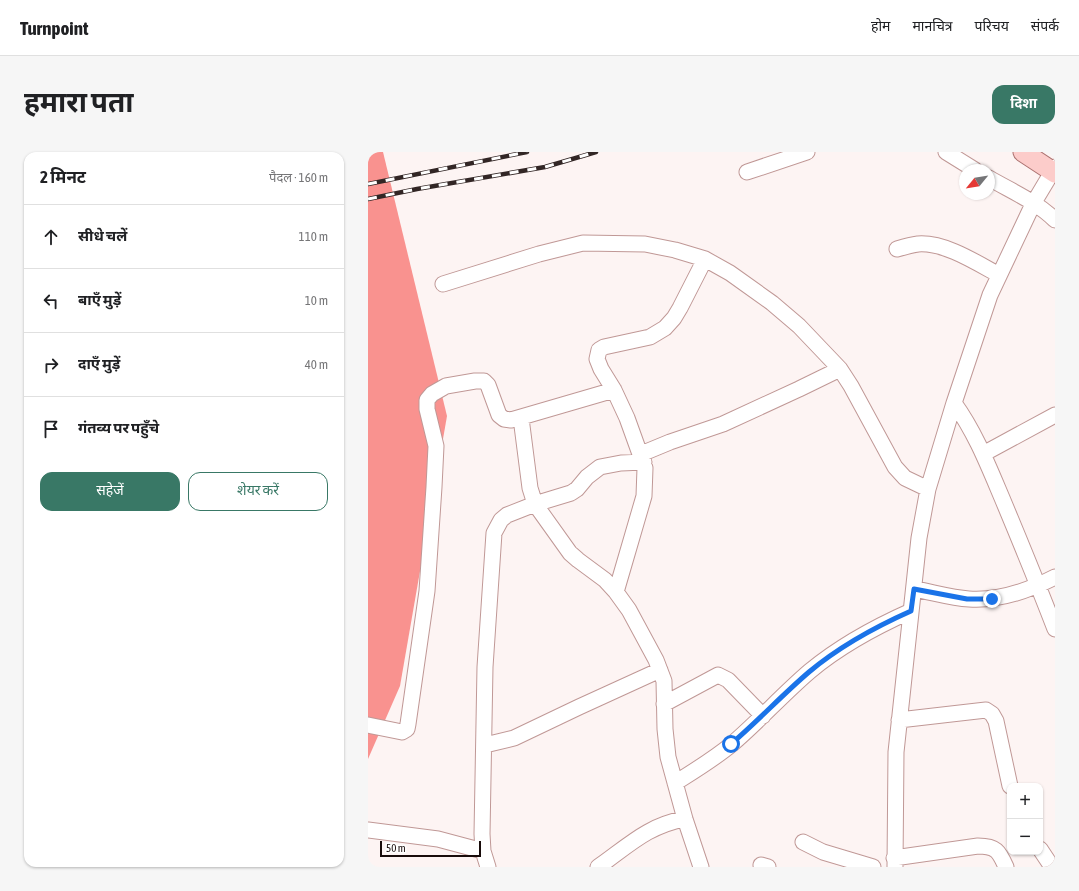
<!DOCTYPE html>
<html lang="hi">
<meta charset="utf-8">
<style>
:root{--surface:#fff;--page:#f6f6f6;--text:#202124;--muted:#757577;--line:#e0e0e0;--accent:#397866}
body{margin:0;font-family:"Asap Condensed","Noto Sans Devanagari",sans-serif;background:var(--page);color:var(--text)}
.controls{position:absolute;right:12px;bottom:12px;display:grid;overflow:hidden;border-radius:8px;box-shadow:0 1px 3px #0004}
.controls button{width:36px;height:36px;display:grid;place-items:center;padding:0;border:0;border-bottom:1px solid var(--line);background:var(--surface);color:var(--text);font:20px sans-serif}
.compass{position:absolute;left:591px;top:12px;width:36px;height:36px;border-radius:50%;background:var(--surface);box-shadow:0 1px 3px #0004;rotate:240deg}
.scale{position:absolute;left:12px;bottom:10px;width:101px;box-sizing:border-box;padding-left:4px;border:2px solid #180b0a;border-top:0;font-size:11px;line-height:14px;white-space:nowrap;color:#180b0a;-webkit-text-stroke:3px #fff;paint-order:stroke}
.stop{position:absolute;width:12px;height:12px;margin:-9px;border:3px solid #1a73e8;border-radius:50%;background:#fff}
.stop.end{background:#1a73e8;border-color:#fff;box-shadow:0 1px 4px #0008}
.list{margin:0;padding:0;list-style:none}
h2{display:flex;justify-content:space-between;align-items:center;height:52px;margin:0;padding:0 16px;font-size:17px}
h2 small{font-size:13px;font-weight:400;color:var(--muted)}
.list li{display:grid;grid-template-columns:26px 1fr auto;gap:12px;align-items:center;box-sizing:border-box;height:64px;padding:0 16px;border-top:1px solid var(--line)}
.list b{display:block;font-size:15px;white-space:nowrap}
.list em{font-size:13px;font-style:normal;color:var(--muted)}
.actions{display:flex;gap:8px;padding:12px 16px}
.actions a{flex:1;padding:9px 0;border:1px solid var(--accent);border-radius:12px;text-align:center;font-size:14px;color:var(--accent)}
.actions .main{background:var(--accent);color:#fff}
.icon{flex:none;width:22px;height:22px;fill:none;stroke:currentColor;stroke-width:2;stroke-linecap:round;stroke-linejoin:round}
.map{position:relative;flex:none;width:687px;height:715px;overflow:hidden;border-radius:12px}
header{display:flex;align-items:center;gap:24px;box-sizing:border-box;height:56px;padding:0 20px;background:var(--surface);border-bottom:1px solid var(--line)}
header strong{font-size:19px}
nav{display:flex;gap:22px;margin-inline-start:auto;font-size:14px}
.intro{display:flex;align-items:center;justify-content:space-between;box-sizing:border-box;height:96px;padding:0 24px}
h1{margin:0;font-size:28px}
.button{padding:10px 18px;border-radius:12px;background:var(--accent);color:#fff;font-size:14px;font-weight:700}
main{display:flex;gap:24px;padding:0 24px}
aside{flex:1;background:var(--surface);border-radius:12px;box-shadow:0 1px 3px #0004}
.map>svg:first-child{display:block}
</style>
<header>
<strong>Turnpoint</strong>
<nav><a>होम</a><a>मानचित्र</a><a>परिचय</a><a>संपर्क</a></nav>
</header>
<div class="intro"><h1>हमारा पता</h1><a class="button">दिशा</a></div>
<main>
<aside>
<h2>2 मिनट<small>पैदल · 160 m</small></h2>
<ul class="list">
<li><svg class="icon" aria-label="ahead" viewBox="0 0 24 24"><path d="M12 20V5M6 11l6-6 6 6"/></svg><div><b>सीधे चलें</b></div><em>110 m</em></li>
<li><svg class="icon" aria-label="left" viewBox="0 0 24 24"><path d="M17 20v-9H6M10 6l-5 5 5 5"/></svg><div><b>बाएँ मुड़ें</b></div><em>10 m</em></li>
<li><svg class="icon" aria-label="right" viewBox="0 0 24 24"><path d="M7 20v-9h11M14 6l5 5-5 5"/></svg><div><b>दाएँ मुड़ें</b></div><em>40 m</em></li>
<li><svg class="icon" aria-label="arrive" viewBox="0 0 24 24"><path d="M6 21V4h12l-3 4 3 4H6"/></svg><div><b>गंतव्य पर पहुँचे</b></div></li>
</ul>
<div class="actions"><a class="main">सहेजें</a><a>शेयर करें</a></div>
</aside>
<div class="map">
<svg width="687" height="715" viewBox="0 0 687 715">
<rect width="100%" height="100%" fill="#fdf4f3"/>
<path fill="#f9928f" d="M0 0H15L79 264 32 534 0 607Z"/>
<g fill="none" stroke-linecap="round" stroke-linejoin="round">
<defs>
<path id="minor" d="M578 0 607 18
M379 20 439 0
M621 26C643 39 669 50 687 68
M529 97C536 95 543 93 550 92 577 90 609 111 631 123
M75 132 171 102 215 91 277 92 307 98 337 107 362 121 404 151 431 174 472 217 483 234 527 315 537 326 560 337
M586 251C607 280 620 313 634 346 652 389 670 433 687 477
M153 266 162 336 167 352 202 401 210 408 237 428 248 440 261 458 288 508 296 529 297 577 300 605 317 667 333 715
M273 302 302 290 355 272 431 237 472 217
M615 302 687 263
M546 437C564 440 583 446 601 447 631 449 660 439 687 425
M248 440 276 344 277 316 259 266 246 238 233 217 229 207 231 198 236 195 282 185 297 176 306 166 312 156 337 107
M296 552 350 523 360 528 395 564
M531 568 618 558 624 562 628 569 642 634
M0 573 34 580 39 577 40 572 59 439 66 335 68 294 59 257V248L64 242 78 234 107 229H116L120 233 131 263 136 267 143 268 246 238
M117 593 146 586 211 555 292 518
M307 631C326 619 346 607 364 592 391 569 415 542 442 519 472 494 507 475 543 459
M0 678 70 687 115 699
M435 690 455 700 505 715
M672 697 684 715
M526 706 610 694C628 694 631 699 638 715
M393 713 400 715
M120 715 115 699 114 682 117 515 126 381 133 368 139 363 167 352 203 341 209 337 219 325 232 315 253 311 276 310
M230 715C259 695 280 673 317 667
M527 715 528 600 551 386 560 337 586 251 622 143 665 52 687 15"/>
<path id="major" d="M655 0 687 21"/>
</defs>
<use href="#minor" stroke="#c09896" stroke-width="17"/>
<use href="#major" stroke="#ab7270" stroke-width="21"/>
<use href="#minor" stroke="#fff" stroke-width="15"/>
<use href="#major" stroke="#fcccca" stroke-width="19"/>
<defs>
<path id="rail" d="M0 32 159 0
M0 47 49 37 177 15 228 0"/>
</defs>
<use href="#rail" stroke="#322625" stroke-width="4.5"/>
<use href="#rail" stroke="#fff" stroke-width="3" stroke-dasharray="9" stroke-linecap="butt"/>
</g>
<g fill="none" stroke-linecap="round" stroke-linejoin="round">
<path stroke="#1a73e8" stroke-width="5" d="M363 592C390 569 414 543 441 520 472 494 507 475 543 459L546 437 599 447H624"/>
</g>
</svg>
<div class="controls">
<button>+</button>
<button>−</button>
</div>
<svg class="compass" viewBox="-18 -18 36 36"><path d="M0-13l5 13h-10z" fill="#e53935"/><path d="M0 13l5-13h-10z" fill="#757577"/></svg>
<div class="scale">50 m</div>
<div class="stop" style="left:363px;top:592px"></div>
<div class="stop end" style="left:624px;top:447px"></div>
</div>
</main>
